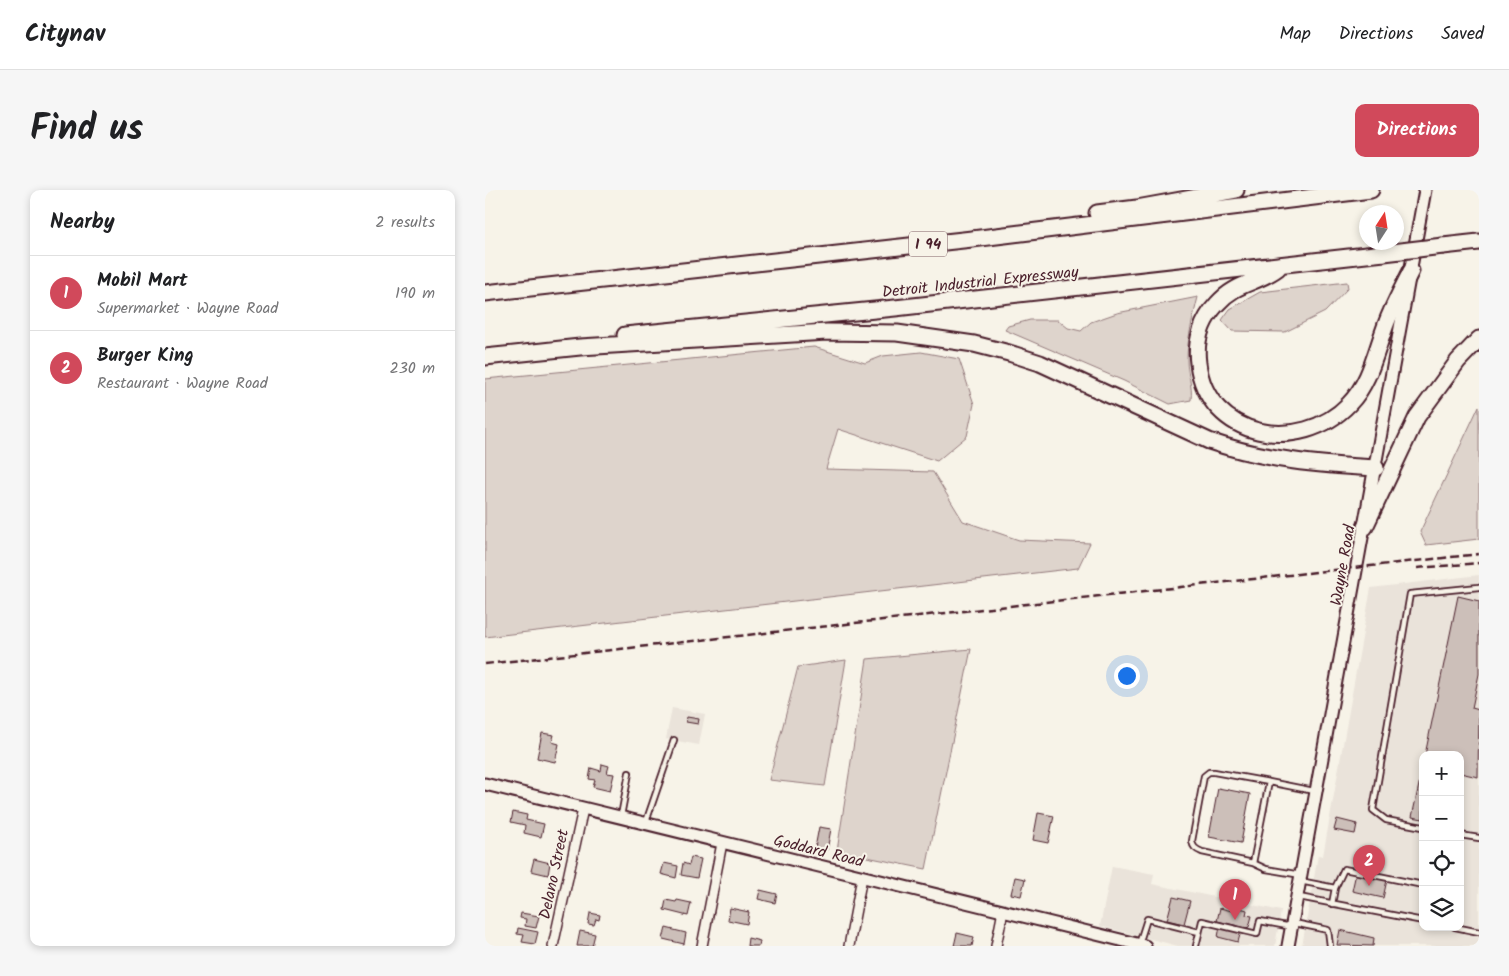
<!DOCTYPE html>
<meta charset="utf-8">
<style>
:root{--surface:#fff;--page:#f6f6f6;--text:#202124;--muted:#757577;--line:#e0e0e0;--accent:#d1495b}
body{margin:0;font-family:Kalam,sans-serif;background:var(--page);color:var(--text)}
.controls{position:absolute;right:15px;bottom:15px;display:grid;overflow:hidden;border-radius:10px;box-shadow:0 2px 8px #0003}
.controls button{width:45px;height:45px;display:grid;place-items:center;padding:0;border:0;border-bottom:1px solid var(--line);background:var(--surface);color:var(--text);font:25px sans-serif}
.compass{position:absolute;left:874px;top:15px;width:45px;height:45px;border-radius:50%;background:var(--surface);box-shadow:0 2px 8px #0003;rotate:12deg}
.you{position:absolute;left:641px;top:485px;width:18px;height:18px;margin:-12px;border:4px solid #fff;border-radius:50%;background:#1a73e8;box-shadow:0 0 0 8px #1a73e833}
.badge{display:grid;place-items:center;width:32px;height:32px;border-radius:50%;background:var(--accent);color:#fff;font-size:16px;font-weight:700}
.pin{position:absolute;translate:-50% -41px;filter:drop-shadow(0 1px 2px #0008)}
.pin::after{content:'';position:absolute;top:26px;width:18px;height:15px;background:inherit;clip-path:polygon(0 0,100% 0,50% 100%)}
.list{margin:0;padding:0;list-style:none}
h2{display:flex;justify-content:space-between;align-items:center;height:65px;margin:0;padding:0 20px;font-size:21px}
h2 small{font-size:16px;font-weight:400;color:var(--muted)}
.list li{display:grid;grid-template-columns:32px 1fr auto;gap:15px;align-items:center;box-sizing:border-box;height:75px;padding:0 20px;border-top:1px solid var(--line)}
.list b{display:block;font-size:19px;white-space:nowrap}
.list p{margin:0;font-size:16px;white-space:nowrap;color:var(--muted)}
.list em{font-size:16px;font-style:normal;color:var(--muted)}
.icon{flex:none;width:28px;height:28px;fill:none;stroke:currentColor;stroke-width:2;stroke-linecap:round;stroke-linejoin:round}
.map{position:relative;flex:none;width:994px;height:756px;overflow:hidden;border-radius:10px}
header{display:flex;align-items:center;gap:30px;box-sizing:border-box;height:70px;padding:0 25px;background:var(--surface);border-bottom:1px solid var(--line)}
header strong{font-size:24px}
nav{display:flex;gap:28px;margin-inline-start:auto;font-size:18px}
.intro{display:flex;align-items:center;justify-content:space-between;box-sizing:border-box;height:120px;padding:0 30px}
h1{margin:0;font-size:35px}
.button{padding:12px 22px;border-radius:10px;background:var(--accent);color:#fff;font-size:18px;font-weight:700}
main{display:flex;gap:30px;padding:0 30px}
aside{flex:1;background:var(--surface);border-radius:10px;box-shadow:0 2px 8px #0003}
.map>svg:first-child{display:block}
</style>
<header>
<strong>Citynav</strong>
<nav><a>Map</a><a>Directions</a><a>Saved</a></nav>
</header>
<div class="intro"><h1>Find us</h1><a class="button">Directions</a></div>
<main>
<aside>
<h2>Nearby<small>2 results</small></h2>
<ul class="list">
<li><span class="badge">1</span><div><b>Mobil Mart</b><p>Supermarket · Wayne Road</p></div><em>190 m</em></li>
<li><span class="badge">2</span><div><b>Burger King</b><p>Restaurant · Wayne Road</p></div><em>230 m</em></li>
</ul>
</aside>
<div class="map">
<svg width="994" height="756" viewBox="0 0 994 756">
<rect width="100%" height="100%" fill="#f7f3e8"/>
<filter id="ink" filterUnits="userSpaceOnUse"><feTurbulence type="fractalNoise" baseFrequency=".02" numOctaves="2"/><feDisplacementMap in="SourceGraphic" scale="10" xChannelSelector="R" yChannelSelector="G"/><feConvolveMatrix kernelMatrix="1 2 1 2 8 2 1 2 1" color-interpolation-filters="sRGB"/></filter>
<g filter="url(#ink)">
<path fill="#eae3da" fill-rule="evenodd" d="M994 385V756H817L833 665 838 666 886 398ZM938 565H975V737H938Z
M187 518 220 524 214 555 181 549Z
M627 676 669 684 667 694 796 721 790 756H693L615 736Z"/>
<path fill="#ded4cc" stroke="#947a7c" d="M862 92 863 98 840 122 800 142 747 141 737 130 745 119 775 102Z
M713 107C708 128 702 149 702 170 702 184 708 195 706 210L685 214 639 191 520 140 523 136 545 130H573L583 138 596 141 606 132 632 123Z
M329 157 380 173 398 166 436 162 474 169 489 214 482 246 452 271 353 239 341 279 448 282 478 331 534 350 605 353 593 378 0 447V189Z
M994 216V349L941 355 935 342Z
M486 459 441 679 352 661 382 469Z
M361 470 340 596 284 590 313 477Z"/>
<path fill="#ccbfb9" stroke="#4a1f2b" d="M973 406 994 411V484L987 518 994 520 993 587 975 583V565H940Z
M202 527 214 529 213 534 201 532Z
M57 543 69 545 67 552 74 554 70 572 52 568Z
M117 574 124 576 122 583 129 584 125 601 108 597 110 590 104 589 106 578 116 581Z
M938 576V629L927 627Z
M733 598 765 604 756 653 724 647Z
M28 622 42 625 41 630 59 634 56 647 39 643 40 635 26 632Z
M553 623 569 626 563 653 548 650Z
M852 629 872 634 870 644 849 640Z
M334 637 346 639 342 660 330 658Z
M206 667 216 669 212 688 196 685 198 673 204 675Z
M49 669 65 673 63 685 46 681Z
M179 673 193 676 191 688 176 684Z
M871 683 902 690 898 708 867 701Z
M530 687 540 689 536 706 526 704Z
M275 700 292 704 290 713 273 709Z
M688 707 705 711 699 734 682 730Z
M181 710 191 712 192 710 206 713 203 726 179 720Z
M748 716 762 720 761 725 767 726 764 737 761 738 732 731 735 718 747 721Z
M245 718 264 722 262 734 243 730Z
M36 723 54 726 51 738 40 736 41 729 35 728Z
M105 723 115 725 114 730 111 729 109 735 103 734Z
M735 736 756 741 753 752 733 747Z
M33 738 53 742 50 754 37 752 39 745 32 744Z
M181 738 201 743 199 754 178 749Z
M855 740 889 748 888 756 852 755Z
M95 741 110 744 107 756H92Z
M472 743 489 747 487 756H469Z
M263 748 275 751 274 756H262Z"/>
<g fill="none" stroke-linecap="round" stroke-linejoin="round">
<defs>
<path id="lane" d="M784 592 729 582H724L719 586 707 651C708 657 710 659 717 662L768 673 781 679 816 685
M136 626 144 583
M161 632 189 550
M938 637 901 630 888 620 925 404 994 397
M975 645 994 648
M768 673 784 592 829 601
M815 691 850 698
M814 707 938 731
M847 714 850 698 859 679 938 695
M809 733 843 740 845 756
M970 737 994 742
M654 754 662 729 714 742
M711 756 717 731 772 744 775 731 807 737"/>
<path id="street" d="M68 756 98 619
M217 756 237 653
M364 756 377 687
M511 756 518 721"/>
<path id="secondary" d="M0 594 660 756
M803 756 940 0"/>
<path id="highway" d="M612 23 652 18 751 0
M958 56 994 52
M793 78C772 94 751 92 732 114 717 130 710 151 713 173 722 249 815 265 864 214 888 190 892 152 906 122 912 108 919 95 926 81
M0 103 487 49 886 0
M140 145 410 118 899 63
M0 167 95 157 342 142 412 143 489 154 524 163 555 173 724 251C779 270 834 275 891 278
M880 337 932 227 973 171 994 149"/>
</defs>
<use href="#lane" stroke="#4a1f2b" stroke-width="8"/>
<use href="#street" stroke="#4a1f2b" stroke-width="12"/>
<use href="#secondary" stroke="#4a1f2b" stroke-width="15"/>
<use href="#highway" stroke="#4a1f2b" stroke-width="19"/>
<use href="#lane" stroke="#f7f3e8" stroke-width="4.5"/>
<use href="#street" stroke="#f7f3e8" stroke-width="9"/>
<use href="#secondary" stroke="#f7f3e8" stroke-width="11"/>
<use href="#highway" stroke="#f7f3e8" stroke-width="15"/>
<path stroke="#4a1f2b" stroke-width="2.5" stroke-dasharray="8 4" stroke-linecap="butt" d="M932 378 994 373
M0 474 994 364"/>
<defs>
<path id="highway-bridge" d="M899 63 958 56"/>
</defs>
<use href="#highway-bridge" stroke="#4a1f2b" stroke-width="19" stroke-linecap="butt"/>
<use href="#highway-bridge" stroke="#f7f3e8" stroke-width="15"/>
</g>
</g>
<g text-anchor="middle" stroke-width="4" stroke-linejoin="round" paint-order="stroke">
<rect fill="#f7f3e8" stroke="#7e5f64" stroke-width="1" x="424" y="41.5" width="38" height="25" rx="4"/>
<g font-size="15" font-weight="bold" fill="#4a1f2b">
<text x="443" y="59">I 94</text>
</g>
<g font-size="16" fill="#4a1f2b" stroke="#f7f3e8">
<text transform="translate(495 91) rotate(-6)" y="6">Detroit Industrial Expressway</text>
<text transform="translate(857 375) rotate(-80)" y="6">Wayne Road</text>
<text transform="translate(334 660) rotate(14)" y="6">Goddard Road</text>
<text transform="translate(68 684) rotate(-78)" y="6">Delano Street</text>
</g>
</g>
</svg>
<div class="controls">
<button>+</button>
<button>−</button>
<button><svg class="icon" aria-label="locate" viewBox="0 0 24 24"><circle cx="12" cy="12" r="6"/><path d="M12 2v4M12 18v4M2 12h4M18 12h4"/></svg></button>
<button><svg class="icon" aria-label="layers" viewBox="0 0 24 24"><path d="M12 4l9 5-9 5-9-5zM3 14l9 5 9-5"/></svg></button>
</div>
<svg class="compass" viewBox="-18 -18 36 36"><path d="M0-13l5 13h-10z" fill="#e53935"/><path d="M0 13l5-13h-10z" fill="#757577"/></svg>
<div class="you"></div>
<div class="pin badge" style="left:750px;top:730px">1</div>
<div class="pin badge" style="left:884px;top:696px">2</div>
</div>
</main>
